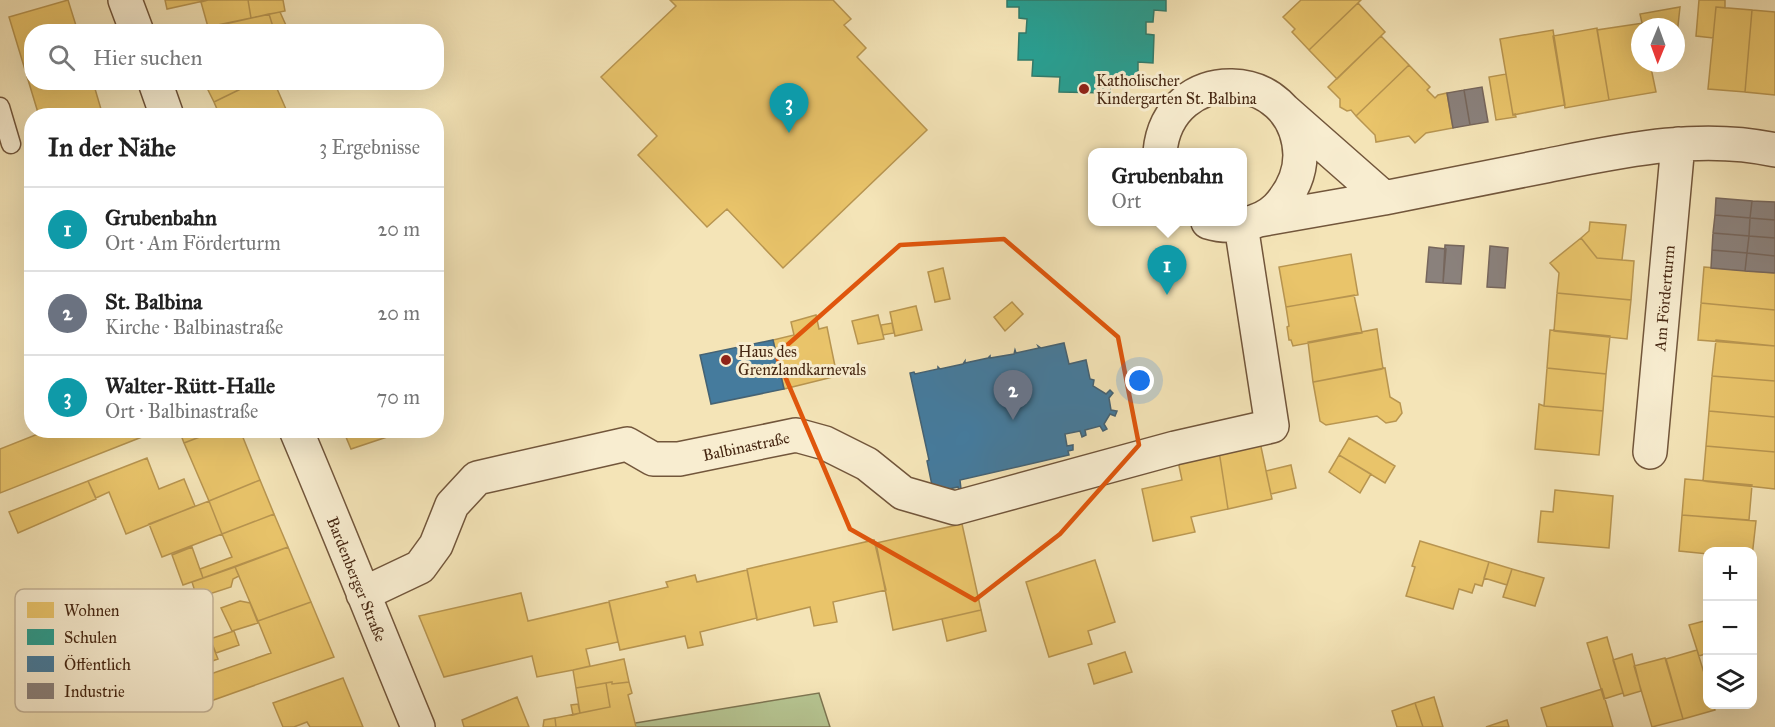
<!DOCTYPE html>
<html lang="de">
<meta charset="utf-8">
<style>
:root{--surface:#fff;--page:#f2f2f2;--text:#222;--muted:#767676;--line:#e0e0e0;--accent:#b45309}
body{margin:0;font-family:"IM FELL Great Primer",serif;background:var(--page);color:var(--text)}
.controls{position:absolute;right:18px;bottom:18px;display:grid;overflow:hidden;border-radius:12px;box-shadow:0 6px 24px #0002}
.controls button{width:54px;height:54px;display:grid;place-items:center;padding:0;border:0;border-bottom:2px solid var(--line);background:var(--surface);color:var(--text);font:30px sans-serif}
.compass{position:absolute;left:1631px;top:18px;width:54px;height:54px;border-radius:50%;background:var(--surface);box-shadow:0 6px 24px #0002;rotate:181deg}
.you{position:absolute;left:1140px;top:381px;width:21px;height:21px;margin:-15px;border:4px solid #fff;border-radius:50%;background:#1a73e8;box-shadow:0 0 0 9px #1a73e833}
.badge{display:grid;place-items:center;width:39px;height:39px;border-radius:50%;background:var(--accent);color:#fff;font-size:20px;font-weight:700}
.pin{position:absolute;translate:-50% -50px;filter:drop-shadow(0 2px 3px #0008)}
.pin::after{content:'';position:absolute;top:32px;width:21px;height:18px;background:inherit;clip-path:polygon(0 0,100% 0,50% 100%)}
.popup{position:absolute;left:1088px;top:148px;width:159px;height:78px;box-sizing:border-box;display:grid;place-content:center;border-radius:12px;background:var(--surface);filter:drop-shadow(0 2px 4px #0005);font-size:20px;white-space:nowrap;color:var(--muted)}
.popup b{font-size:22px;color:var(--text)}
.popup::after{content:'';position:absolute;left:50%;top:100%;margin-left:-12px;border:12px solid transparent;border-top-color:var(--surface)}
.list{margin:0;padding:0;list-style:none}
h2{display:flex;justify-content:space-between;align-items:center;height:78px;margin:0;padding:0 24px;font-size:26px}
h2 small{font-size:20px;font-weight:400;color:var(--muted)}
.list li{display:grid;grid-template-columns:39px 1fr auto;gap:18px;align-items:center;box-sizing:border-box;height:84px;padding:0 24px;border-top:2px solid var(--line)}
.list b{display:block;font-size:22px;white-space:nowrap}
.list p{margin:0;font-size:20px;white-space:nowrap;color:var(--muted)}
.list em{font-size:20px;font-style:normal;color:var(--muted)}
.icon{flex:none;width:33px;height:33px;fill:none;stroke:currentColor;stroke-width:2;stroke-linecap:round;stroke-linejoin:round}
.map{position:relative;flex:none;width:1775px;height:727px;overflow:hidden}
.search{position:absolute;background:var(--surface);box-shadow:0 6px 24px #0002;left:24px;top:24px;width:420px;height:66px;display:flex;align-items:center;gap:15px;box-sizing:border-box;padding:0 21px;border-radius:24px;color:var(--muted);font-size:22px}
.panel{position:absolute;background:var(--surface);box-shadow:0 6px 24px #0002;left:24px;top:108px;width:420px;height:330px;border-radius:24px}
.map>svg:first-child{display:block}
</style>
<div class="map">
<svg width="1775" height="727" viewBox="0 0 1775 727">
<rect width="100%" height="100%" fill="#f4e4b7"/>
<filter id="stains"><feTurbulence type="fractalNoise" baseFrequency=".00333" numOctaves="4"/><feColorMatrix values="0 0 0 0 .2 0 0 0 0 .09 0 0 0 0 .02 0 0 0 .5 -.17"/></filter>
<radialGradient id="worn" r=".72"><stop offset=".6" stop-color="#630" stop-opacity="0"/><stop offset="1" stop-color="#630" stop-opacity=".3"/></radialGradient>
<path fill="#b6c592" stroke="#7e7652" stroke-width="1.5" d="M819 693 830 727H611Z"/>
<path fill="#e9c46a" stroke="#b89550" stroke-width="1.5" d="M68 0 78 32H32V82H93L103 116H39L9 17Z
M165 0H208L167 9Z
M208 0H248L251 18 208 27 201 2Z
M248 0H283L285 11 251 18Z
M670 0H833L851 19 844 25 866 48 857 57 927 130 783 268 727 209 707 227 638 155 657 136 601 77 676 6Z
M1301 0H1361L1309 50 1292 32 1295 29 1283 17Z
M1699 0H1725V8L1716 7 1713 38 1696 36Z
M1358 3 1385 32 1337 79 1309 50Z
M1680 7 1676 44V27H1644L1642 23 1640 14Z
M1716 7 1752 10 1745 92 1708 89Z
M1752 10 1775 12V95L1745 92Z
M280 12 289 32H269L274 30 269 14Z
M269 14 274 30 269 32H229L225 24Z
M1643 23 1644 27H1640V63H1650L1656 92 1609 100 1597 30Z
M1597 28 1609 100 1565 108 1553 36Z
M1553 30 1565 105 1513 115 1500 39Z
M1381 36 1409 65 1356 116 1351 110 1347 111 1340 107V99L1328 87Z
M1409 65 1430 87 1427 90 1435 98 1438 95 1447 93 1453 128 1426 133 1415 143 1409 136 1376 142 1375 135 1356 116Z
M1506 74 1513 115 1515 114 1516 117 1496 120 1489 77Z
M204 82H255L214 102Z
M255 82H274L289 116H220L214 102Z
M1590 222 1626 225 1622 260 1597 258 1581 238 1589 231Z
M1581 238 1597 258 1634 261 1631 300 1557 293 1559 273 1550 263Z
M1351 254 1358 295 1286 307 1279 267Z
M1704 267 1775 273V310L1701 303Z
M943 268 950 299 935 302 928 272Z
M1557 293 1631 300 1627 339 1554 331Z
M1354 295 1362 333 1293 346 1291 340H1289L1287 327 1289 326 1286 307Z
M1012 302 1023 314 1005 331 994 317Z
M1701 303 1775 310V346L1698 340Z
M916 306 922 330 895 336 890 312Z
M816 315 819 329 827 327 837 376 784 389 773 340 794 335 791 322Z
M878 315 884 339 858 344 852 321Z
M892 323 894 333 883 335 881 325Z
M1377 329 1383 369 1313 382 1308 342Z
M1550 330 1610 336 1606 374 1547 368Z
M1716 340 1775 346V381L1712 376Z
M1385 368 1390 397 1400 403 1402 413 1396 421 1386 423 1377 416 1326 425 1320 421 1313 382Z
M1547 368 1606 374 1603 411 1544 406Z
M1712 376 1775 381V417L1709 411Z
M1539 404 1544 406 1603 411 1599 455 1535 449Z
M1709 411 1775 417V452L1706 446Z
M48 430H145L147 435 0 493V449Z
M179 430H218L184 443Z
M218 430H240L260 480 209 501 184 443Z
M343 430H408L351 449Z
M1349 438 1395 466 1385 483 1339 455Z
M1260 442 1272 499 1228 509 1219 451Z
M1706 446 1775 452V489L1703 481Z
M1219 451 1228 509 1191 517 1195 532 1153 541 1142 489 1182 480 1178 461Z
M1339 455 1371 474 1360 493 1329 472Z
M147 458 159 489 184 479 195 506 126 534 109 492 96 498 88 481Z
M1291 465 1296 488 1271 494 1266 471Z
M1685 479 1752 485 1749 520 1682 515Z
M260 480 274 514 222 534 209 501Z
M88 481 96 499 18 533 9 512Z
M1555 490 1613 496 1609 548 1538 542 1541 511 1553 512Z
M209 501 222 534 162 557 149 524Z
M274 514 288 547 203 578 200 569 232 557 222 534Z
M1682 515 1756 521 1752 557V552H1708V554L1679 551Z
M962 524 981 610 893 630 876 543Z
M874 540 886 590 833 602 837 622 814 626 810 607 757 620 747 569Z
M1420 541 1489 562 1482 586 1475 584 1472 593 1459 589 1453 609 1406 596 1415 567 1412 566Z
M192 547 203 578 183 585 172 555Z
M288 547 311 602 258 621 235 567Z
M1095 560 1115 622 1088 631 1092 644 1049 657 1026 582Z
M1489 562 1512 569 1507 585 1484 578Z
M235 567 239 576 233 579 231 587 197 598 192 582Z
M1512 569 1544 578 1535 606 1503 597Z
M747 570 757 618 700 632 703 645 688 648 685 636 620 650 609 601 668 587 666 582 695 575 697 582Z
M195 591 197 598 185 603 182 596Z
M521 593 528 621 609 602 618 642 586 649 590 666 573 670 537 677 532 656 444 677 419 616Z
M240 601 250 603 258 623 232 631 221 608Z
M311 602 334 657 208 702 199 678 271 653 258 621Z
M981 610 986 631 947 641 942 619Z
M204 611 206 641 188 647 179 621Z
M1708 620V653L1699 656 1689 625Z
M234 631 239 645 216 653 210 639Z
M1607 637 1623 693 1604 699 1587 643Z
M210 639 218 659 195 667 188 647Z
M1697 650 1708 686V704H1713L1715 710 1683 719 1666 659Z
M1125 652 1132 672 1094 684 1088 664Z
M1632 654 1641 691 1624 696 1613 660Z
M1665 658 1683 719 1652 727 1634 666Z
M624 659 629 682 612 684V682L576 688 573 670Z
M343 678 363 727H310L307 722 294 727H283L273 703Z
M612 682V684L629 682 632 693 628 695 636 727H556L555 718 610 707 606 683Z
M606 683 610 707 580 713 576 688Z
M1602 689 1613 727H1547L1541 708Z
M517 697 529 727H464L462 720Z
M1434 697 1443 727H1423L1415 703Z
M1415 703 1423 727H1397L1392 711Z
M578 704 580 713 573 715 571 705Z
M555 718 556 727H543L544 720Z
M1507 720 1509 727H1486Z"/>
<path fill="#2a9d8f" stroke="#327a6a" stroke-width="1.5" d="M1007 0H1166V11L1154 10 1153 22H1146V34L1154 35 1153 63 1138 62V79L1111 78 1110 93 1059 92 1060 77 1032 76 1033 60H1018L1019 33H1026L1027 19 1019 18V7H1007Z"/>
<path fill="#457b9d" stroke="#456273" stroke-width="1.5" d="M773 340 784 389 711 404 700 355Z
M1064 343 1069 364 1086 360 1090 379 1094 380 1093 386 1106 394 1110 390 1113 393 1109 398 1111 410 1117 411 1115 416 1110 414 1104 424 1107 429 1103 431 1100 426 1085 430 1086 435 1082 437 1080 431 1065 434 1067 446 1073 445V450L1068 451 1069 455 960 480 961 489 959 490 958 487 936 492 934 495 927 461 929 460 910 373 914 372 915 374 938 369V367L940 369 963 364 965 361V363L988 358 990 356V358L1014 354 1015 350 1016 353 1039 348 1038 346 1041 348Z"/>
<path fill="#8a817c" stroke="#76665c" stroke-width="1.5" d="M1482 87 1488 122 1470 125 1464 90Z
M1464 90 1470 125 1453 128 1447 93Z
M1716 198 1752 201 1750 218 1715 215Z
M1752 201 1775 202V220L1750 218Z
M1715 215 1750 218 1749 236 1713 233Z
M1750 218 1775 220V238L1749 236Z
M1713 233 1749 236 1747 253 1712 250Z
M1749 236 1775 238V256L1747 253Z
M1445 245 1464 246 1461 284 1443 283Z
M1490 246 1508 248 1505 288 1487 287Z
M1429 247 1446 249 1443 283 1426 282Z
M1712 250 1747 253 1745 271 1711 268Z
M1747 253 1775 256V273L1745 271Z"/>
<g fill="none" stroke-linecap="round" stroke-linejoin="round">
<defs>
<path id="service" d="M0 107 11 144"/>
<path id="minor" d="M125 0 137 32
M155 82 167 116
M1284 110 1384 198C1438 187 1492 177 1545 166 1620 151 1699 133 1775 150
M1160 152C1168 62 1297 65 1300 155 1300 176 1291 193 1277 208 1260 225 1230 229 1208 222
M1259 220 1384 198
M296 430C338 529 377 628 418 727
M1650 452 1678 144
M363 594 420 567 436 545 452 505 477 478 627 444 653 459H679L796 435 825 443 867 464 903 493 955 508 1175 448 1272 426 1241 225"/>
</defs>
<use href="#service" stroke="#72563b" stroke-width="21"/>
<use href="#minor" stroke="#72563b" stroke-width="36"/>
<use href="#service" stroke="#f8edd0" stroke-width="18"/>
<use href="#minor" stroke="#f8edd0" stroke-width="33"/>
</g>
<path fill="none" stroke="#e0560c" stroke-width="4.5" stroke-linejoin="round" d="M1004 239 1118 337 1139 445 1060 534 975 600 850 529 776 355 900 245Z"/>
<g fill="#8f2418" stroke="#f8edd0" stroke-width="2">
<circle cx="1084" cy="89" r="6"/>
<circle cx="726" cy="360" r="6"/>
</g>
<g text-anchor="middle" stroke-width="6" stroke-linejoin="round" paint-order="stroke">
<g font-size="16" fill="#462712" stroke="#f8edd0" text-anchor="start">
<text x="1096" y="86">Katholischer<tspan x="1096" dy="18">Kindergarten St. Balbina</tspan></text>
<text x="738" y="357">Haus des<tspan x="738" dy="18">Grenzlandkarnevals</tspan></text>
</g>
<g font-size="16" fill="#462712" stroke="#f8edd0">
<text transform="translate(1664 298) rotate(-85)" y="6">Am Förderturm</text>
<text transform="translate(746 446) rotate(-12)" y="6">Balbinastraße</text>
<text transform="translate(357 579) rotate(68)" y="6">Bardenberger Straße</text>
</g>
</g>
<rect x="15" y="589" width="198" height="123" rx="9" fill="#f8edd0" stroke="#c3b297" stroke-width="1.5"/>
<rect x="27" y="602" width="27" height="16" fill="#e9c46a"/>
<rect x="27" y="629" width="27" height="16" fill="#2a9d8f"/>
<rect x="27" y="656" width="27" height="16" fill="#457b9d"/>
<rect x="27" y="683" width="27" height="16" fill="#8a817c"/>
<g font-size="16" fill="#462712">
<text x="64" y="616">Wohnen</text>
<text x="64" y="643">Schulen</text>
<text x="64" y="670">Öffentlich</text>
<text x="64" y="697">Industrie</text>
</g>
<rect width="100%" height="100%" filter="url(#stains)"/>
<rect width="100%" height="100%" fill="url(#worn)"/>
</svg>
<div class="controls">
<button>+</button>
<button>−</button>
<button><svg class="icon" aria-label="layers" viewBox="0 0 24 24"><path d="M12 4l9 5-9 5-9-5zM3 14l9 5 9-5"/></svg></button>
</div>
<svg class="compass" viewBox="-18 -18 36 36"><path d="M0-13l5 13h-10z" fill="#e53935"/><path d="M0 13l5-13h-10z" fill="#767676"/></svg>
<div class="you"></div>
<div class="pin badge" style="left:1167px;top:295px;background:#0f9aa8">1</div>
<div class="popup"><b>Grubenbahn</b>Ort</div>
<div class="pin badge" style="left:1013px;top:420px;background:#6b7280">2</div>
<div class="pin badge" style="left:789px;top:133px;background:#0f9aa8">3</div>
<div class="search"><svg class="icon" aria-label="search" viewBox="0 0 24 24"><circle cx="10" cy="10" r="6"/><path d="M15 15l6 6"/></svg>Hier suchen</div>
<section class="panel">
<h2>In der Nähe<small>3 Ergebnisse</small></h2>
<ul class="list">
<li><span class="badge" style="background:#0f9aa8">1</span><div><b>Grubenbahn</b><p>Ort · Am Förderturm</p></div><em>20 m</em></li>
<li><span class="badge" style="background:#6b7280">2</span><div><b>St. Balbina</b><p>Kirche · Balbinastraße</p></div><em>20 m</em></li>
<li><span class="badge" style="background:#0f9aa8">3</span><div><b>Walter-Rütt-Halle</b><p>Ort · Balbinastraße</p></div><em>70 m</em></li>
</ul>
</section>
</div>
